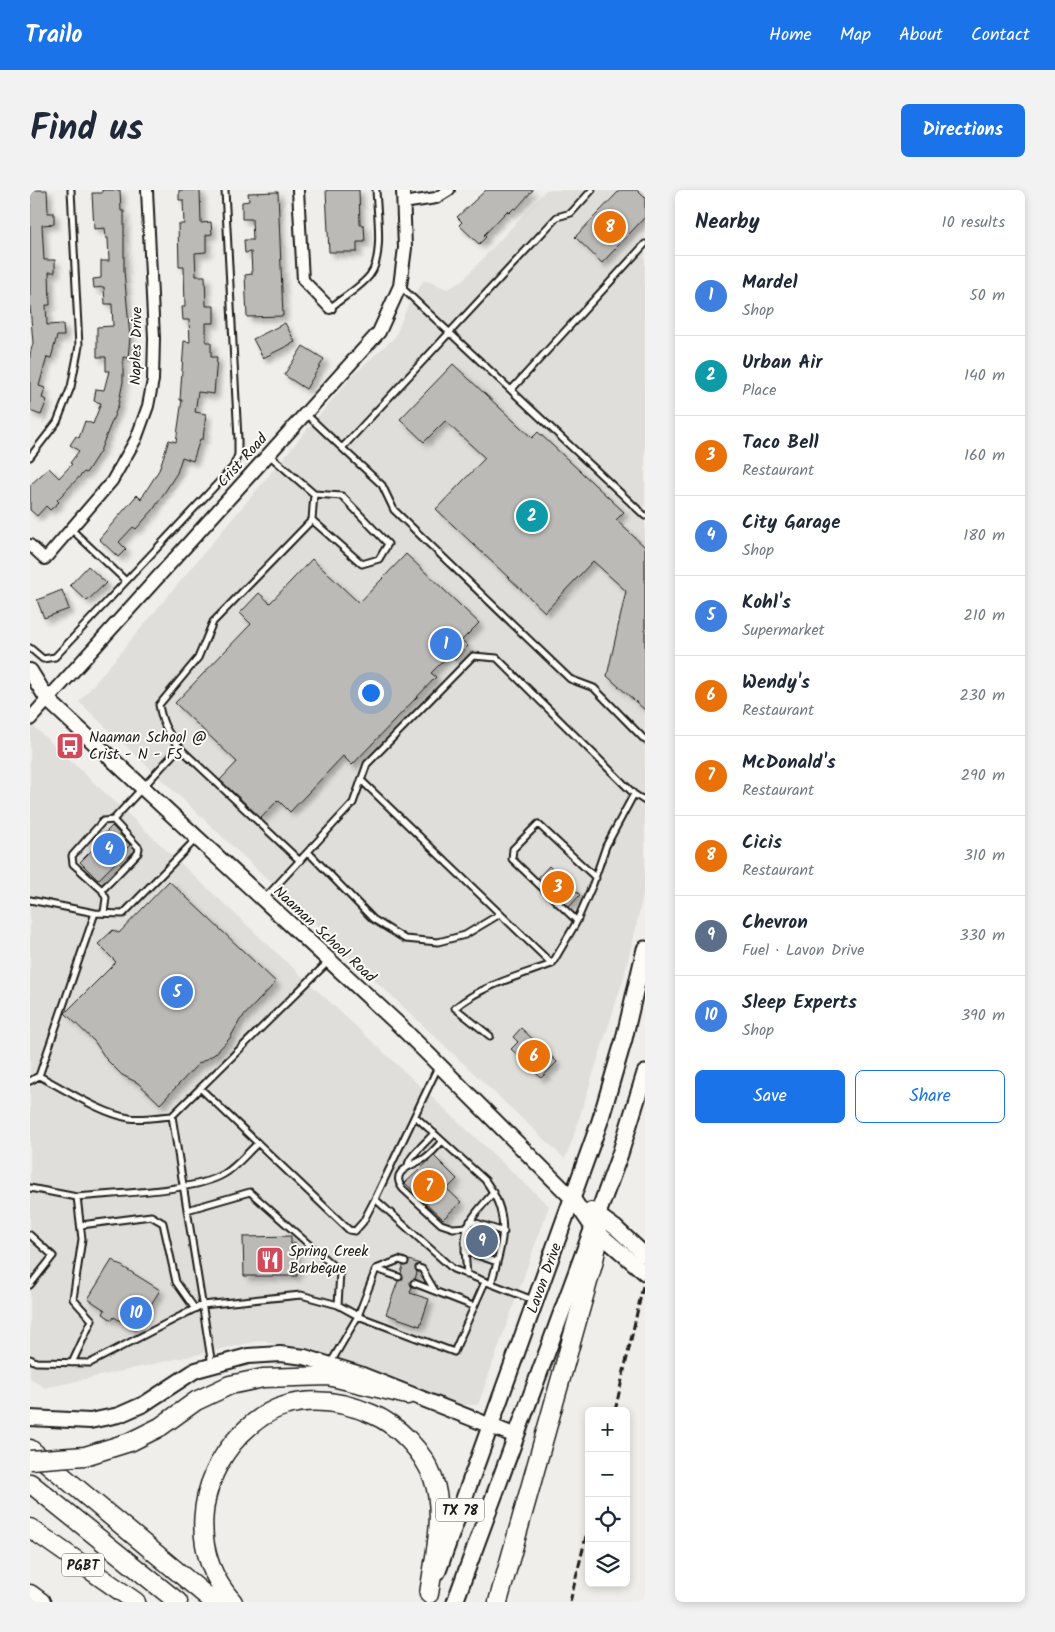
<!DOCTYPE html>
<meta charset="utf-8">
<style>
:root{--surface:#fff;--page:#f2f2f3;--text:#1f2937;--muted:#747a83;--line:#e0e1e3;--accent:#1a73e8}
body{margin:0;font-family:Kalam,sans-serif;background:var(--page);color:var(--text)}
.controls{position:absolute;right:15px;bottom:15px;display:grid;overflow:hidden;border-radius:8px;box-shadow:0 2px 8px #0003}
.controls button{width:45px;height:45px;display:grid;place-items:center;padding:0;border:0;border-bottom:1px solid var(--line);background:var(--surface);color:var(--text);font:25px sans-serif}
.you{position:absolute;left:340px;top:502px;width:18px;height:18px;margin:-12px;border:4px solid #fff;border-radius:50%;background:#1a73e8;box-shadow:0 0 0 8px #1a73e833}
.badge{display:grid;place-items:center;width:32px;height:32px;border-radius:50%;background:var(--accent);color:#fff;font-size:16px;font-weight:700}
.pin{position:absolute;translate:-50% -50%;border:2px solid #fff;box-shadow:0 1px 5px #0006}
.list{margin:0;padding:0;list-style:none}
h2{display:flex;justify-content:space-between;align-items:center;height:65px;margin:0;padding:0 20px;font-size:21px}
h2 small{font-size:16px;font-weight:400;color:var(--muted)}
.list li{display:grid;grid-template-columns:32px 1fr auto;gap:15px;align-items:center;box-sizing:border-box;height:80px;padding:0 20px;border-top:1px solid var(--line)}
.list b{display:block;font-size:19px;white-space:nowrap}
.list p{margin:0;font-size:16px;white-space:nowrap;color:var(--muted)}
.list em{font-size:16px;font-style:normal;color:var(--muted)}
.actions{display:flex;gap:10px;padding:15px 20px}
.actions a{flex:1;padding:11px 0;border:1px solid var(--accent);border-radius:8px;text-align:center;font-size:18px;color:var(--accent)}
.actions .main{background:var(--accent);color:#fff}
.icon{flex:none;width:28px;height:28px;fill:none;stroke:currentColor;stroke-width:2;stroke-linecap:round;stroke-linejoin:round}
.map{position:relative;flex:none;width:615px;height:1412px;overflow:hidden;border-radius:8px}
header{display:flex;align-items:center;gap:30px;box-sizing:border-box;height:70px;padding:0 25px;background:var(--accent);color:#fff}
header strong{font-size:24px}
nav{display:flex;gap:28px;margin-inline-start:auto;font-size:18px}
.intro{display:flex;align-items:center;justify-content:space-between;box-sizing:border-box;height:120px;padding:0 30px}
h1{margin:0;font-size:35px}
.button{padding:12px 22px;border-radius:8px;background:var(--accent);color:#fff;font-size:18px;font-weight:700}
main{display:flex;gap:30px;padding:0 30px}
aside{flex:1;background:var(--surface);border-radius:8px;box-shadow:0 2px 8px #0003}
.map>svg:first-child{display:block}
</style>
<header>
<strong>Trailo</strong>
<nav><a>Home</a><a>Map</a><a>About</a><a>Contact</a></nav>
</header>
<div class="intro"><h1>Find us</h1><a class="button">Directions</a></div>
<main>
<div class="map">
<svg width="615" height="1412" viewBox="0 0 615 1412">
<defs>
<filter id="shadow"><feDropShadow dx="4.5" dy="4.5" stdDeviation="2.5" flood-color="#0004"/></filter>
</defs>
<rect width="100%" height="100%" fill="#f0eeea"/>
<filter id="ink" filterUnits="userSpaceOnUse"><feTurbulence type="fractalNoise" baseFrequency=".02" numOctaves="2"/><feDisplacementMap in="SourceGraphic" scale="10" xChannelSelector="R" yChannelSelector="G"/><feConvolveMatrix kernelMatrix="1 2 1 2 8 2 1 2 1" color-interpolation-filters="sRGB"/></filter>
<g filter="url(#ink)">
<path fill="#e0deda" d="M516 0H615V698L594 787 540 957 535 969 49 512 322 186 365 147 378 115 394 90 418 99 433 90Z
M0 533 519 1016 448 1215 401 1214 233 1150 15 1198 0 1188Z"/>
<path fill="#bbbab6" stroke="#1c1c1c" filter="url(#shadow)" d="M0 0H17L18 23H24V34L12 35 14 70H25V82H19L20 115H16L17 135 33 134 34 146H27L21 168 17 167 9 196 15 198 12 208 17 210 11 225 0 221V164L3 153 0 116Z
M72 0H90L91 21H94V81L100 147 98 168 93 167V192L88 216 70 261 56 283 54 282 27 310 29 312 20 320 16 316 7 326 0 320V295L19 278 29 288 42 274 40 273 49 261 40 255 46 246 49 248 55 231 63 234 71 213 64 211 66 199 74 200 79 181H76V167H67V137L83 136 82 114H75L74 97 64 98 63 89 71 88V71H79L78 48H76L75 38 64 39 62 3H72Z
M149 0H170L171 33 181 32 182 44 176 45V62L165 63 166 86H175L176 116H184V133H176V152H181V167H187L184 204 168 202 165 222 176 224 173 249H170L163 271 152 267 147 283 123 320 106 339 103 337 89 352 96 359 88 367 69 349 107 305 111 309 129 280 139 250 146 252 152 210H150L154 151 160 152 159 130H153L152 117H155L154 77H149L148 34H154L153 10H149Z
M296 0H329L330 35H334L335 52H327V62H299Z
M456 0H503L486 19 484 18 479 23 477 21 454 45 456 47 449 54 429 35 432 32 427 27Z
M590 0H607L615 8V27L572 73 545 47Z
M248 2 253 126 217 127 215 85 222 84 221 62 215 63 214 50H223L222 29H212V12L219 11 218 3Z
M255 133 265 152 233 168 223 149Z
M273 156 294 169 276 199 254 185Z
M423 174 502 248 508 242 594 322 586 330 615 357V520L577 486 596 401 563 371 515 422 406 319 455 268 415 231 394 252 370 229Z
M376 364 449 433 432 450 438 456 425 470 419 465 401 483 406 487 322 575 313 566 260 622 248 610 231 628 190 590 207 572 145 513 221 434 210 423 229 403 240 413 282 369 329 413Z
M58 376 76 393 57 411 40 395Z
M32 400 39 419 14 428 7 410Z
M82 636 100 655 91 664 92 666 68 690 50 672 74 648 72 646Z
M519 676 550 705 539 717 508 688Z
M139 691 246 792 210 830 200 848 185 864 168 874 130 914 108 893 92 885 76 869 65 852 35 823 86 772 68 754 83 740 89 743Z
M491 838 527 872 511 888 481 859 488 852 483 847Z
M404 966 427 989 417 999 431 1012 413 1029 375 993Z
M443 1037 468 1045 462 1064 439 1058Z
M261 1046V1054H266L267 1086H214L213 1047Z
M82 1070 130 1100 105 1140 84 1127 82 1130 73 1124 75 1120 58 1109Z
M379 1070 390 1074 385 1077 387 1082 385 1089 380 1092 382 1097 380 1103 399 1109 390 1136 356 1124 368 1091 373 1088 371 1083 373 1076 378 1075Z"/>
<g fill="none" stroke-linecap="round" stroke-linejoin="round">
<defs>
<path id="service" d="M562 0 541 23 527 27 312 258 352 295 364 320 540 489 564 498 615 550
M371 97 615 326
M300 118C312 108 330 98 340 85 354 67 347 22 346 0
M482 199 615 54
M276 224 312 258
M239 265 284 304 312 306 358 354 349 369 332 374 282 330 284 304
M0 267 27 232 41 197 49 156 41 0
M41 339 96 391
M0 458 13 469 25 467 203 277 208 265V249L195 0
M331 590 522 774
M278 662 343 729 375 749 408 752 435 745 470 724
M270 671 152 560C138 543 133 537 129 515L168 468 183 432 282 330
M72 700 43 674 42 666 73 631 83 630
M235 708 323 613 337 574 443 466 467 468 604 604
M0 710 65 723
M74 723 76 708 72 700 108 663 109 658 83 630 150 557
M547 731 482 669 483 659 508 634 566 688
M460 846 425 818C452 795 489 786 522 774L546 733 563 694 576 656 604 604 615 611
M408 877 345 1009 423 1079 503 1110
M0 891 9 886
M170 898 319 1040 325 1041 333 1032 345 1009
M142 926C127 927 113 930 99 928 70 923 35 899 9 886L65 723 93 724 167 648
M385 926 455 990C483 1028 472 1053 461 1094
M412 951C407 957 402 963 395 968 385 975 358 980 373 999L411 1034 423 1038 437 1037
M378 975C379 966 397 952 404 943
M0 998 47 1007 52 1049 43 1109 62 1130 42 1173
M47 1007C84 1003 164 1002 194 984 206 977 217 963 228 953
M157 1020 220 1002 310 1082 308 1115
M440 1031 474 1042
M51 1035 121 1026 133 1033 146 1092 165 1119
M0 1045 23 1066 0 1095
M435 1061 467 1072
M375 1072 369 1070 346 1079 328 1126 424 1162 455 1092
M389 1078 392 1079 405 1101
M346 1079 369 1087
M437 1085C433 1038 432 1038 464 1002
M384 1093 443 1116
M0 1169 6 1172 60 1173 172 1115 271 1105 308 1115 328 1126 300 1174
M182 1175 142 926 298 772"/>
<path id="minor" d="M268 0 273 90 300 118
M373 13 406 8 419 0
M0 355 15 369 82 291 106 249 118 216 123 190 124 148 117 0"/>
<path id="tertiary" d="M0 529 349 142 370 96 375 58 373 0"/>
<path id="secondary" d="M0 481 18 510 368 834 543 1009 563 1038 615 1083
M561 1020 586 1038 615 1065
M0 1228 60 1231 89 1225 114 1214 166 1180 218 1166 250 1164 275 1167 330 1184 486 1246"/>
<path id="primary" d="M408 1381 570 931 594 849 615 759
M425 1412 590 964 615 883"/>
<path id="motorway" d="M100 1252 130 1237 166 1211 200 1195 233 1188 298 1186 377 1205
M0 1259 184 1412
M0 1293 148 1412
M0 1338 106 1412
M0 1404 11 1412
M203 1412C159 1363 166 1291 210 1245 222 1233 237 1221 254 1216 284 1207 314 1212 342 1224 368 1235 393 1261 403 1288 416 1324 404 1368 399 1404
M468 1412 563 1074 567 1056 568 1024"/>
</defs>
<use href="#service" stroke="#1c1c1c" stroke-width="9"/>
<use href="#minor" stroke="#1c1c1c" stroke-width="14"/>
<use href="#tertiary" stroke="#1c1c1c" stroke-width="16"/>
<use href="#secondary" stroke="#1c1c1c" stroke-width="18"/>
<use href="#primary" stroke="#1c1c1c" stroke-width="19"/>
<use href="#motorway" stroke="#1c1c1c" stroke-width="21"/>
<use href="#service" stroke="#fdfcf7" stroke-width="5"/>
<use href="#minor" stroke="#fdfcf7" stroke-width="10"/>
<use href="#tertiary" stroke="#fdfcf7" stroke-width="12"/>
<use href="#secondary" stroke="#fdfcf7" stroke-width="14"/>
<use href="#primary" stroke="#fdfcf7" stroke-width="15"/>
<use href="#motorway" stroke="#fdfcf7" stroke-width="18"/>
<path stroke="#1c1c1c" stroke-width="3" stroke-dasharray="8 4" stroke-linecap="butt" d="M585 1221 615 1087
M540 1412 559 1334"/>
<defs>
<path id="motorway-bridge" d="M0 1270 55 1266 100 1252"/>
</defs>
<use href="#motorway-bridge" stroke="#1c1c1c" stroke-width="21" stroke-linecap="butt"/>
<use href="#motorway-bridge" stroke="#fdfcf7" stroke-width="18"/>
</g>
</g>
<defs>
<symbol id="bus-square" viewBox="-11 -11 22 22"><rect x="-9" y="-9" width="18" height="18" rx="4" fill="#d1495b" stroke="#fdfcf7"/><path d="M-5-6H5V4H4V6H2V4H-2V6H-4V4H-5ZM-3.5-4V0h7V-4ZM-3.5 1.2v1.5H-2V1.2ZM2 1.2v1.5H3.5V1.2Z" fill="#fff"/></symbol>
<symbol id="restaurant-square" viewBox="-11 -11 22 22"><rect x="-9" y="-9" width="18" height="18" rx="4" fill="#d1495b" stroke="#fdfcf7"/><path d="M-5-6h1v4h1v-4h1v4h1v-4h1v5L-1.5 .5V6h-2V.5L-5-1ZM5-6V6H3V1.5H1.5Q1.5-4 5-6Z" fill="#fff"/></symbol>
</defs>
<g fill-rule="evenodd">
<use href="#bus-square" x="24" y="540" width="32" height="32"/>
<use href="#restaurant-square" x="224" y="1054" width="32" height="32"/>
</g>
<g text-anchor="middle" stroke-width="4" stroke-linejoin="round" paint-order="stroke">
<g fill="#fdfcf7" stroke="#605f5e" stroke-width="1">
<rect x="406" y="1308.5" width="48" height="23" rx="4"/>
<rect x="32" y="1363.5" width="42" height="23" rx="4"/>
</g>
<g font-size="14" font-weight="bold" fill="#1c1c1c">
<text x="430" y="1325">TX 78</text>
<text x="53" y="1380">PGBT</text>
</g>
<g font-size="15" fill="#1c1c1c" stroke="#fdfcf7">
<text transform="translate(106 156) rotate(-89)" y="5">Naples Drive</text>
<text transform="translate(212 270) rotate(-48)" y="5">Crist Road</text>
<text transform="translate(295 744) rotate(43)" y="5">Naaman School Road</text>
<text transform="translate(514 1088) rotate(-70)" y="5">Lavon Drive</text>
</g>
<g font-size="15" fill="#1c1c1c" stroke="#fdfcf7" text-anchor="start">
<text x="59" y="552">Naaman School @<tspan x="59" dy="17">Crist - N - FS</tspan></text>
<text x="259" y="1066">Spring Creek<tspan x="259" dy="17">Barbeque</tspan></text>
</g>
</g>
</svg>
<div class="controls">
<button>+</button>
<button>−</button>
<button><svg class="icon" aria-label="locate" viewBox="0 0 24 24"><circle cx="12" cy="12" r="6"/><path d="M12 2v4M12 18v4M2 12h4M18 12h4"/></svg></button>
<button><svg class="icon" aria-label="layers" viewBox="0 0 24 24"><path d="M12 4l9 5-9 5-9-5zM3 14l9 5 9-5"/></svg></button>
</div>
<div class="you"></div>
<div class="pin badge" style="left:416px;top:454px;background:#3f7fe0">1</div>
<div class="pin badge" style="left:502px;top:326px;background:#0f9aa8">2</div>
<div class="pin badge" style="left:528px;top:697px;background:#e8710a">3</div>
<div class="pin badge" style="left:79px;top:659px;background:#3f7fe0">4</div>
<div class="pin badge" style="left:147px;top:802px;background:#3f7fe0">5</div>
<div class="pin badge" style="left:504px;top:866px;background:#e8710a">6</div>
<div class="pin badge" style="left:399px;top:996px;background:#e8710a">7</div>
<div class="pin badge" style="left:580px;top:37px;background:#e8710a">8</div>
<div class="pin badge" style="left:452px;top:1051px;background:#5c6f8a">9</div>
<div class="pin badge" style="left:106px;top:1123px;background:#3f7fe0">10</div>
</div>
<aside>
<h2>Nearby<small>10 results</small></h2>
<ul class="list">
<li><span class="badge" style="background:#3f7fe0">1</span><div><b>Mardel</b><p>Shop</p></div><em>50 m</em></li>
<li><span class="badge" style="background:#0f9aa8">2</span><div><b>Urban Air</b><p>Place</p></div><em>140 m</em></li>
<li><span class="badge" style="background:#e8710a">3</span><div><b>Taco Bell</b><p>Restaurant</p></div><em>160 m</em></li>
<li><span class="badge" style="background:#3f7fe0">4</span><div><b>City Garage</b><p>Shop</p></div><em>180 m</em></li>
<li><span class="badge" style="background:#3f7fe0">5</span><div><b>Kohl's</b><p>Supermarket</p></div><em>210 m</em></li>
<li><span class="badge" style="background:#e8710a">6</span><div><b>Wendy's</b><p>Restaurant</p></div><em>230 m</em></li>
<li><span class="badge" style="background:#e8710a">7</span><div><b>McDonald's</b><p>Restaurant</p></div><em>290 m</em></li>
<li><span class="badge" style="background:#e8710a">8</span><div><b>Cicis</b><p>Restaurant</p></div><em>310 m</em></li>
<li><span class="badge" style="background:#5c6f8a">9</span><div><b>Chevron</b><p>Fuel · Lavon Drive</p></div><em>330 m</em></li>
<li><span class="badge" style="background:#3f7fe0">10</span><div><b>Sleep Experts</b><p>Shop</p></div><em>390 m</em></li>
</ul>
<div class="actions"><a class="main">Save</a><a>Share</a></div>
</aside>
</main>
